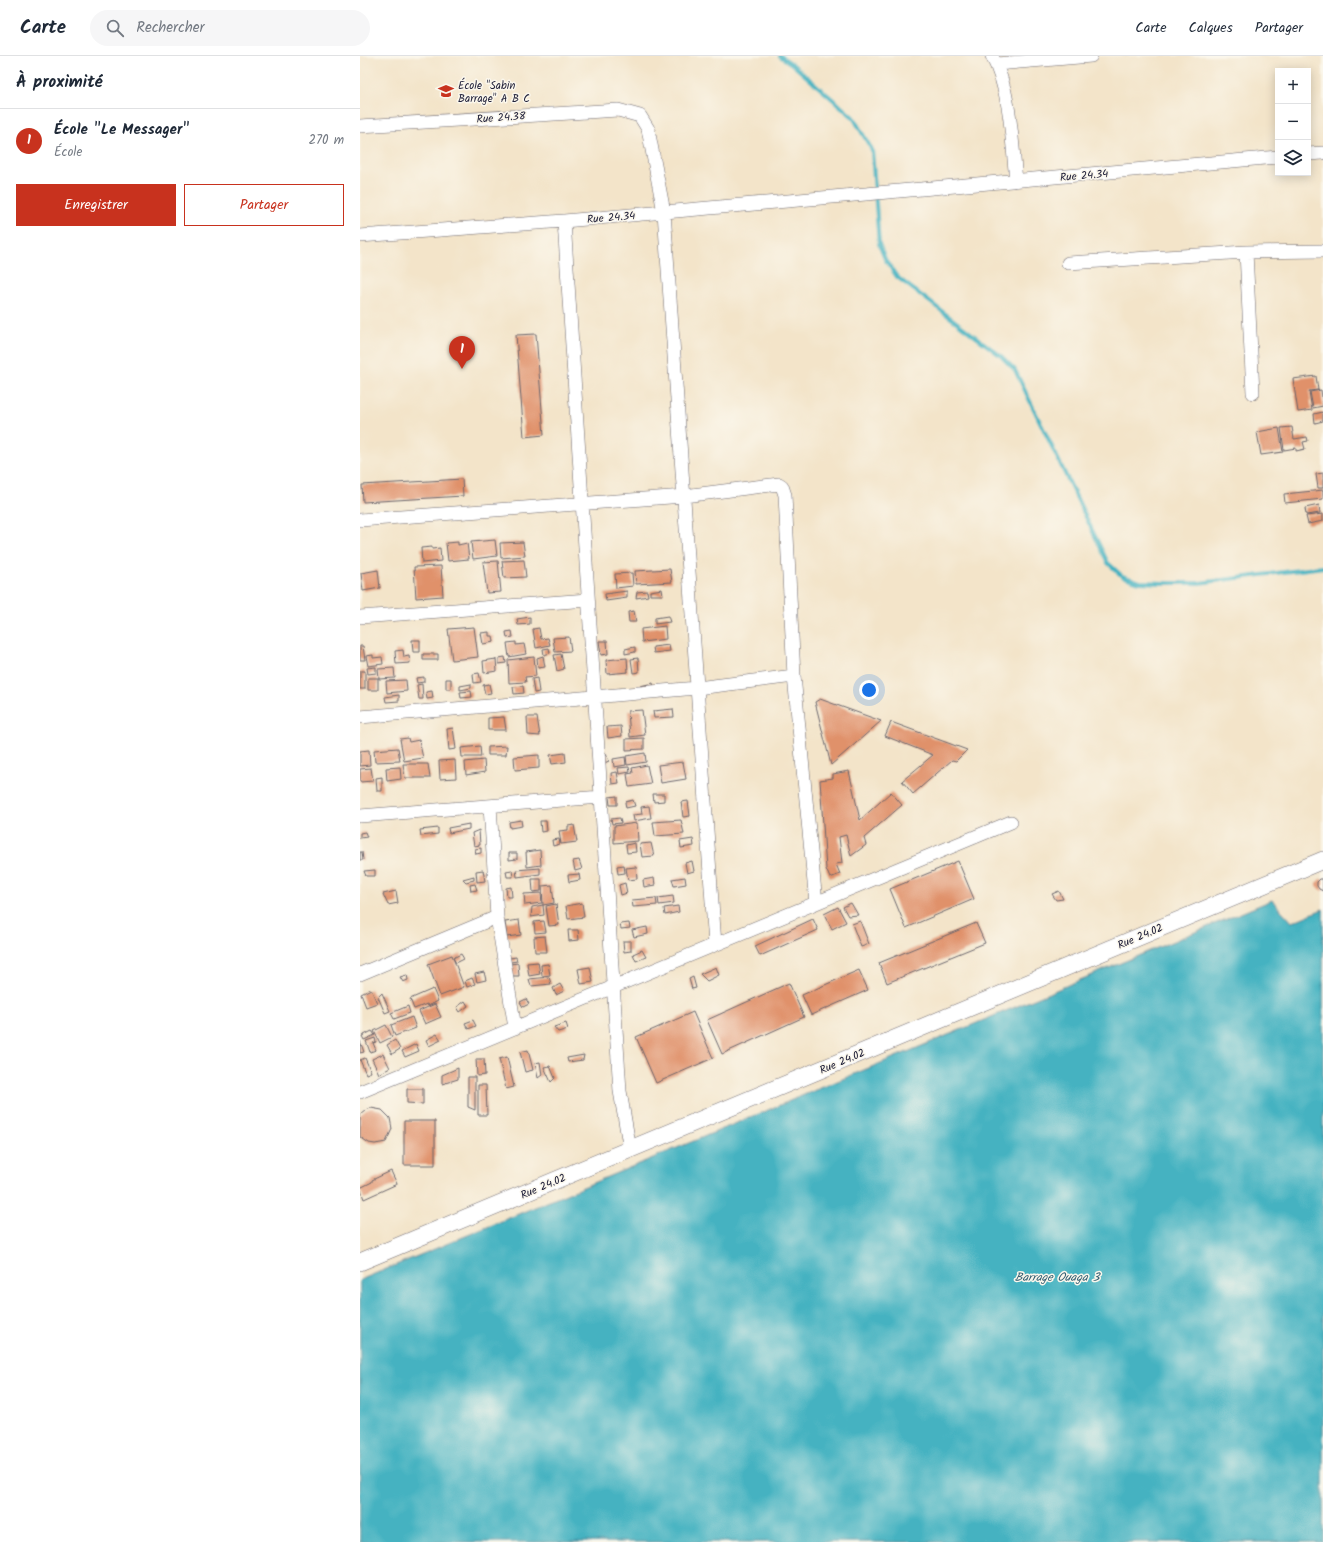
<!DOCTYPE html>
<html lang="fr">
<meta charset="utf-8">
<style>
:root{--surface:#fff;--page:#f6f6f7;--text:#1f2937;--muted:#747a83;--line:#e0e1e3;--accent:#c8321e}
body{margin:0;font-family:Kalam,sans-serif;background:var(--page);color:var(--text)}
.controls{position:absolute;right:12px;top:12px;display:grid;overflow:hidden;border-radius:0px;box-shadow:0 2px 10px #0003}
.controls button{width:36px;height:36px;display:grid;place-items:center;padding:0;border:0;border-bottom:1px solid var(--line);background:var(--surface);color:var(--text);font:20px sans-serif}
.you{position:absolute;left:509px;top:634px;width:14px;height:14px;margin:-10px;border:3px solid #fff;border-radius:50%;background:#1a73e8;box-shadow:0 0 0 6px #1a73e833}
.badge{display:grid;place-items:center;width:26px;height:26px;border-radius:50%;background:var(--accent);color:#fff;font-size:13px;font-weight:700}
.pin{position:absolute;translate:-50% -33px;filter:drop-shadow(0 1px 2px #0008)}
.pin::after{content:'';position:absolute;top:21px;width:14px;height:12px;background:inherit;clip-path:polygon(0 0,100% 0,50% 100%)}
.list{margin:0;padding:0;list-style:none}
h2{display:flex;justify-content:space-between;align-items:center;height:52px;margin:0;padding:0 16px;font-size:17px}
h2 small{font-size:13px;font-weight:400;color:var(--muted)}
.list li{display:grid;grid-template-columns:26px 1fr auto;gap:12px;align-items:center;box-sizing:border-box;height:64px;padding:0 16px;border-top:1px solid var(--line)}
.list b{display:block;font-size:15px;white-space:nowrap}
.list p{margin:0;font-size:13px;white-space:nowrap;color:var(--muted)}
.list em{font-size:13px;font-style:normal;color:var(--muted)}
.actions{display:flex;gap:8px;padding:12px 16px}
.actions a{flex:1;padding:9px 0;border:1px solid var(--accent);border-radius:0px;text-align:center;font-size:14px;color:var(--accent)}
.actions .main{background:var(--accent);color:#fff}
.icon{flex:none;width:22px;height:22px;fill:none;stroke:currentColor;stroke-width:2;stroke-linecap:round;stroke-linejoin:round}
.map{position:relative;flex:none;width:963px;height:1486px;overflow:hidden}
header{display:flex;align-items:center;gap:24px;box-sizing:border-box;height:56px;padding:0 20px;background:var(--surface);border-bottom:1px solid var(--line)}
header strong{font-size:19px}
nav{display:flex;gap:22px;margin-inline-start:auto;font-size:14px}
.search{width:280px;height:36px;background:var(--page);display:flex;align-items:center;gap:10px;box-sizing:border-box;padding:0 14px;border-radius:22px;color:var(--muted);font-size:15px}
main{display:flex}
aside{flex:1;background:var(--surface)}
.map>svg:first-child{display:block}
</style>
<header>
<strong>Carte</strong>
<div class="search"><svg class="icon" aria-label="search" viewBox="0 0 24 24"><circle cx="10" cy="10" r="6"/><path d="M15 15l6 6"/></svg>Rechercher</div>
<nav><a>Carte</a><a>Calques</a><a>Partager</a></nav>
</header>
<main>
<aside>
<h2>À proximité<small></small></h2>
<ul class="list">
<li><span class="badge">1</span><div><b>École &quot;Le Messager&quot;</b><p>École</p></div><em>270 m</em></li>
</ul>
<div class="actions"><a class="main">Enregistrer</a><a>Partager</a></div>
</aside>
<div class="map">
<svg width="963" height="1486" viewBox="0 0 963 1486">
<rect width="100%" height="100%" fill="#fbf7ec"/>
<filter id="ink" filterUnits="userSpaceOnUse"><feTurbulence type="fractalNoise" baseFrequency=".025" numOctaves="2"/><feDisplacementMap in="SourceGraphic" scale="8" xChannelSelector="R" yChannelSelector="G"/><feConvolveMatrix kernelMatrix="1 2 1 2 8 2 1 2 1" color-interpolation-filters="sRGB"/></filter>
<filter id="wash" filterUnits="userSpaceOnUse"><feTurbulence type="fractalNoise" baseFrequency=".012" numOctaves="4" result="noise"/><feDisplacementMap in="SourceGraphic" scale="16" xChannelSelector="R" yChannelSelector="G"/><feGaussianBlur stdDeviation="0.9" result="paint"/><feColorMatrix in="noise" values="0 0 0 0 0 0 0 0 0 0 0 0 0 0 0 0 0 1.4 0 .05"/><feComposite in="paint" operator="in"/></filter>
<g filter="url(#wash)">
<rect width="100%" height="100%" fill="#f3e4c9"/>
<path fill="#45b2c1" stroke="#346a7e" d="M912 844 932 866 963 853V1486H0V1224Z"/>
<g fill="none" stroke-linecap="round" stroke-linejoin="round">
<path stroke="#45b2c1" stroke-width="4" d="M420 0 432 8 493 61 512 94 519 188 525 203 537 221 641 300 655 314 748 507 762 520 780 526 805 527H839L963 511"/>
</g>
<g id="blocks">
<path fill="#e0916b" d="M176 278 184 379 164 381 156 279Z
M956 320 958 334 949 335 952 354 938 356 933 323Z
M961 334 963 350 953 352 950 336Z
M963 356V365L955 367 954 358Z
M932 371 934 383 947 381 948 385 943 386 945 393 936 395V392L924 394 921 372Z
M919 372 923 396 901 399 897 376Z
M963 417V432H958L956 418Z
M102 423 103 440 3 446 2 429Z
M963 434V443L925 447 924 438Z
M959 449 960 457 946 459 945 452Z
M963 458V465L948 468 946 460Z
M135 484 137 500 113 503 111 486Z
M98 486V489L107 487 109 503 88 505 86 487Z
M163 486 165 500 141 502 140 487Z
M72 491V493L80 492 81 505 62 507 61 492Z
M164 504 166 521 144 522 142 505Z
M138 505 141 536 127 537 123 506Z
M81 510 83 540 56 542 54 511Z
M310 513 312 526 276 528 275 515Z
M18 514 20 532 3 535 1 517Z
M272 517 273 530 256 532 255 518Z
M302 533 303 539H290V535Z
M267 535V542L246 545 245 538Z
M287 535 288 540 276 542 277 536Z
M274 555 276 566H269L268 556Z
M308 560 310 566 295 568V562Z
M170 561V568L158 569 157 563Z
M305 570 306 583 282 586 281 573Z
M114 571 118 601 92 604 88 573Z
M179 572 181 583 188 582 190 589 176 592 173 573Z
M152 575 153 581 147 582 146 576Z
M129 576V580H133L134 586 123 588 121 577Z
M209 581 211 595 195 596 193 582Z
M52 584H60V596H53Z
M239 585H247L248 598 241 599Z
M156 586V589L164 588 166 598 149 601 147 587Z
M309 589 310 595 294 597 293 591Z
M0 590H3L5 604H0Z
M275 591V596L265 598V593Z
M189 592 190 597 184 599 183 593Z
M43 594 44 601 49 600 50 607 36 608 35 595Z
M63 598H78V604H63Z
M201 598 204 613 197 615 194 599Z
M13 599V602L22 601 23 608 8 610 6 600Z
M183 600 185 611 178 612 177 602Z
M145 601 146 607 139 608V602Z
M174 601 176 620 165 621 166 626 149 627 148 604Z
M267 602 268 616 247 618 246 604Z
M278 602 279 616 273 617 271 603Z
M136 603 137 615 124 617 123 605Z
M16 611V617L8 618 7 612Z
M34 612 35 622 19 623 18 613Z
M0 615H5V633H0Z
M119 617 121 626 114 627 113 618Z
M64 621V626L57 627 56 622Z
M8 622H18V634H8Z
M177 622 179 636 174 637 172 623Z
M86 623H91V633H86Z
M46 624 47 635 27 637 26 625Z
M293 627 294 632 281 635 280 630Z
M62 628 63 643H59L57 629Z
M111 628V632L100 634V630Z
M129 628 131 637 125 638 123 629Z
M163 630 164 637 154 638 153 631Z
M72 635 73 642 67 643 66 636Z
M111 635 112 641 101 642 100 636Z
M39 639V645L26 646 25 641Z
M460 643 521 665 471 709 455 646Z
M313 653 314 661 294 662 293 655Z
M282 654 285 679 270 681 268 655Z
M144 661 146 674H128V662Z
M167 661H177L180 680 168 679Z
M531 666 607 694 596 705 592 704 553 738 542 725 573 699 525 680Z
M261 670 262 680 248 682 247 671Z
M93 672 96 693 89 694 87 673Z
M48 682 49 686 59 684 63 702 44 705 40 683Z
M284 682V693L266 694V683Z
M120 690 121 701H102L101 692Z
M147 690 146 699H128V691Z
M38 692 40 705 15 706 14 694Z
M9 694 10 709 0 710V695Z
M205 697 206 706 192 708 190 699Z
M285 697 286 706 267 709 266 700Z
M246 698 249 705 242 708 239 701Z
M179 699V712L155 714 154 701Z
M265 701 266 709 254 711 253 703Z
M95 704 96 722 80 723 79 705Z
M124 704 125 716 106 719 105 706Z
M323 706 326 723 301 727 298 709Z
M43 708H68L70 722H45Z
M287 709 291 728 269 731 267 718 273 717 272 712Z
M40 711 41 723 27 725 26 712Z
M269 711 270 716 259 718 258 712Z
M11 712 13 725 0 726V713Z
M489 715 500 764 531 736 542 749 504 782 506 789 491 800 486 779 479 781 482 807 476 808 480 818 470 822 466 813 460 724 473 722V718Z
M257 716 259 727 252 728 251 717Z
M22 721V735H17L16 722Z
M293 738H304V745L294 746Z
M257 740V749H250L249 741Z
M273 744 275 750 266 752 265 746Z
M328 745 330 760 323 761 321 746Z
M289 750 291 762 274 765 273 759 282 758 281 751Z
M260 762 261 767 252 768 251 763Z
M161 764 162 770 150 772 149 766Z
M321 764 324 778 295 780 293 766Z
M180 765H186L187 775 181 776Z
M277 767 278 785 254 787V770Z
M109 768V773L89 777 88 772Z
M214 769 217 786 201 788 199 775 208 774V770Z
M78 772V778L61 780 60 774Z
M119 774 120 789 114 790 112 777Z
M5 776 7 781 0 782V777Z
M199 783 200 788 193 790 192 784Z
M333 783 334 790 321 792 320 785Z
M275 787 276 796 267 797 266 789Z
M291 787 294 800 282 801 280 788Z
M121 792V797L116 798 115 793Z
M180 794 181 809 167 811 166 796Z
M0 796H2L3 804H0Z
M149 797H157V803L149 804Z
M219 804 222 813 215 815 213 805Z
M332 805 334 815 327 817 325 807Z
M598 805 614 843 546 872 530 833Z
M264 809 265 817 258 818 257 810Z
M276 811 277 823 268 824 266 812Z
M180 812V818L157 821 156 814Z
M15 814V820H6L4 815Z
M123 814 125 825 117 826 116 815Z
M152 814 153 821H147L146 815Z
M219 818 220 824 209 826 208 819Z
M114 820V824L106 826 103 823Z
M325 821 326 828 314 830 312 823Z
M294 822 295 829 284 831 283 824Z
M172 823H181V835L173 836Z
M960 823H963V835L959 833 957 830V826Z
M265 827 267 837 261 839 259 829Z
M115 828 117 834 111 835 110 829Z
M192 829 194 847 183 849 184 859 171 861 172 851 183 849 182 830Z
M151 831 152 841H147L146 832Z
M36 835 38 847 28 849 23 838Z
M699 835 703 843 696 844 692 838Z
M181 837 182 847 165 849 164 838Z
M313 840 314 847 299 849 298 842Z
M296 842 297 849 273 851 272 844Z
M222 847 224 861 208 863 206 850Z
M491 847 498 859 488 860 483 851Z
M196 848 199 869 189 870 186 850Z
M318 850 319 856 305 859 304 852Z
M478 851 486 866 472 873 464 858Z
M453 863 458 874 400 900 395 890Z
M159 864 161 879 147 881 145 866Z
M184 865 186 876 175 877 174 866Z
M500 865 509 888 501 891 492 868Z
M269 867 270 872 261 873 260 868Z
M616 867 625 887 527 927 519 907Z
M287 871 288 878 274 881 272 874Z
M208 874H218L219 884 209 885Z
M185 880 187 896H175L174 881Z
M263 885H271V895L264 896Z
M282 894 286 901 276 905 273 898Z
M101 898 104 903 96 907 93 902Z
M92 899 104 931 80 940 68 908Z
M156 901 157 905 145 907 144 903Z
M178 906 180 918 169 920 167 907Z
M158 907 159 920H151L150 908Z
M188 908 190 919 182 920 181 909Z
M230 911 233 926 221 928 218 913Z
M356 911 359 919 347 925 340 918Z
M499 914 508 934 451 959 442 939Z
M124 916 126 924 117 926 115 918Z
M47 919 48 924 43 926 40 921Z
M189 921 191 928 171 930 169 923Z
M333 921 336 932 332 933 329 923Z
M112 922 115 928 107 931 105 925Z
M429 927 444 961 362 998 347 964Z
M200 928 204 935 196 939 193 932Z
M11 933 17 947 6 951 1 938Z
M73 933 78 945 68 950 67 948 54 953 50 943Z
M22 937 30 955 25 957 18 941Z
M166 943 169 948 163 951 160 946Z
M105 945 108 950 100 956 97 951Z
M75 948 81 961 65 968 59 955Z
M48 950 50 957 34 963 31 957Z
M333 956 353 1002 296 1027 276 981Z
M52 961 56 972 35 980 31 969Z
M113 964 116 970 108 973 105 967Z
M206 967 208 973 198 976 194 971Z
M26 969 32 981 20 987 14 975Z
M12 975 15 979 4 984 2 980Z
M77 978 81 984 69 990 66 984Z
M15 982 16 986 13 987 16 994 10 996 6 985Z
M35 984 40 993 32 998 27 989Z
M0 985 4 996 0 997Z
M56 988 59 995 45 1001 42 995Z
M168 994 173 1014 165 1016 160 996Z
M23 998 30 1012 19 1018 12 1003Z
M224 999 223 1004 208 1006 207 1002Z
M147 1001 154 1031 146 1033 139 1003Z
M5 1002 11 1016 6 1018 0 1004Z
M116 1003H124L125 1019 117 1020Z
M180 1006 182 1019 178 1022 175 1007Z
M190 1010 195 1022 191 1026 184 1011Z
M98 1012V1023L82 1028V1019Z
M108 1021H115V1054L108 1051Z
M118 1029H126L127 1059H118Z
M47 1033H63V1048L47 1047Z
M11 1052 22 1054 30 1062 32 1073 26 1086 15 1088 9 1087 0 1081V1059L6 1054Z
M44 1065H75V1109H44Z
M31 1115 37 1128 4 1143 0 1132 12 1126V1124Z"/>
</g>
</g>
<g filter="url(#ink)">
<use href="#blocks" fill-opacity="0" stroke="#6b666d" stroke-width="1"/>
<g fill="none" stroke-linecap="round" stroke-linejoin="round">
<defs>
<path id="minor" d="M632 0C651 36 652 85 656 125
M637 8 731 0
M0 70 258 54 280 60 288 73 304 156 355 889
M948 98 963 97
M204 165 260 1035 270 1094
M0 180 204 165 918 101
M886 196 893 337
M708 207 886 196 963 195
M0 464 324 440 419 428 422 430 425 439 434 620 456 847
M0 561 228 544
M0 661 337 632 434 620
M130 750 137 861 155 972
M0 760 241 741
M0 918 137 861
M0 1036 651 766"/>
<path id="tertiary" d="M0 1206 963 804"/>
</defs>
<use href="#minor" stroke="#6b666d" stroke-width="14"/>
<use href="#tertiary" stroke="#6b666d" stroke-width="18"/>
<use href="#minor" stroke="#fff" stroke-width="13"/>
<use href="#tertiary" stroke="#fff" stroke-width="17"/>
</g>
</g>
<defs>
<symbol id="school-bare" viewBox="-9 -9 18 18"><path d="M0-5L7-2L0 1L-7-2ZM-4 1L0 2.5L4 1V4Q0 6-4 4Z" fill="#c8321e" stroke="#fbf7ec" stroke-width="2.5" paint-order="stroke"/></symbol>
</defs>
<g fill-rule="evenodd">
<use href="#school-bare" x="75" y="24" width="22" height="22"/>
</g>
<g text-anchor="middle" stroke-width="3" stroke-linejoin="round" paint-order="stroke">
<g font-size="11" fill="#22223b" stroke="#fbf7ec" text-anchor="start">
<text x="98" y="33">École "Sabin<tspan x="98" dy="13">Barrage" A B C</tspan></text>
</g>
<g font-size="11" fill="#22223b" stroke="#fbf7ec">
<text transform="translate(141 61) rotate(-4)" y="4">Rue 24.38</text>
<text transform="translate(724 119) rotate(-5)" y="4">Rue 24.34</text>
<text transform="translate(251 161) rotate(-5)" y="4">Rue 24.34</text>
<text transform="translate(780 880) rotate(-23)" y="4">Rue 24.02</text>
<text transform="translate(482 1005) rotate(-23)" y="4">Rue 24.02</text>
<text transform="translate(183 1130) rotate(-23)" y="4">Rue 24.02</text>
</g>
<g font-size="12" font-style="italic" fill="#305c71" stroke="#fbf7ec">
<text x="697" y="1225">Barrage Ouaga 3</text>
</g>
</g>
</svg>
<div class="controls">
<button>+</button>
<button>−</button>
<button><svg class="icon" aria-label="layers" viewBox="0 0 24 24"><path d="M12 4l9 5-9 5-9-5zM3 14l9 5 9-5"/></svg></button>
</div>
<div class="you"></div>
<div class="pin badge" style="left:102px;top:313px">1</div>
</div>
</main>
